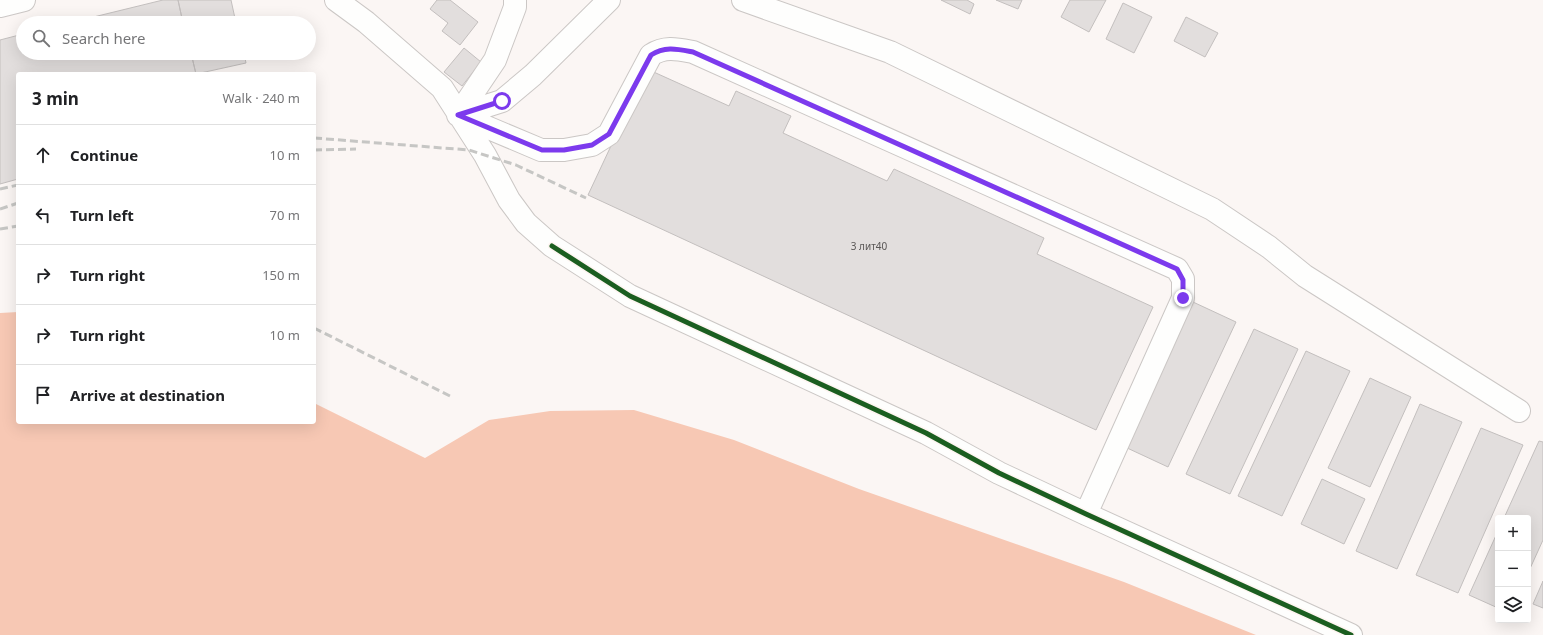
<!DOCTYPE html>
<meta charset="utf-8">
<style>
:root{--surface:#fff;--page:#f2f2f2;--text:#202124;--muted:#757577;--line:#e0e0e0}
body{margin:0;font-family:"Noto Sans",sans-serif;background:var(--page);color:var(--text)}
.controls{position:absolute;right:12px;bottom:12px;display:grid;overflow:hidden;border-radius:4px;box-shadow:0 4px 16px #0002}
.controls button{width:36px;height:36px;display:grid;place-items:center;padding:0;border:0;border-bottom:1px solid var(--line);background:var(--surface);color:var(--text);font:20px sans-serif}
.stop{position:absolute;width:12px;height:12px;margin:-9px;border:3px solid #7c3aed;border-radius:50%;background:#fff}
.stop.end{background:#7c3aed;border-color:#fff;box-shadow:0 1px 4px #0008}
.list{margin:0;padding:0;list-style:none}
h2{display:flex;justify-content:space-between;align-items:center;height:52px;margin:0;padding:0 16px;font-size:17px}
h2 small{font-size:13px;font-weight:400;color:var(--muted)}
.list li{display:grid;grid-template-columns:26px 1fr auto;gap:12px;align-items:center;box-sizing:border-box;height:60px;padding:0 16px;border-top:1px solid var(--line)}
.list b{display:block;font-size:15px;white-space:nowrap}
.list em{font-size:13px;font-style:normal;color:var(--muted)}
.icon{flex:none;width:22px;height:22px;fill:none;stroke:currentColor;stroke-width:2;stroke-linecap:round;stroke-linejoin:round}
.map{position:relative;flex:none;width:1543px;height:635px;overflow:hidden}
.search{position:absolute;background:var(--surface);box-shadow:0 4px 16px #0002;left:16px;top:16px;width:300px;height:44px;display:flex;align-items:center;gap:10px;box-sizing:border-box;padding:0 14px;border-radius:22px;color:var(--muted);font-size:15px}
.panel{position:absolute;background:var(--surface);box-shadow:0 4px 16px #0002;left:16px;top:72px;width:300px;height:352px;border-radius:4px}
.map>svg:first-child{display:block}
</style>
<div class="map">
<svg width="1543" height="635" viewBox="0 0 1543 635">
<rect width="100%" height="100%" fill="#fbf6f4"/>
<path fill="#f7c8b4" d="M18 312V422H314V403L425 458 489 420 550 411 634 410 734 440 859 489 1124 582 1256 635H0V313Z"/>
<path fill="#e2dedd" stroke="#c3bfbe" d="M163 0H178L183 23H69Z
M178 0H231L236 23H183Z
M437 0H450L478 22 460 45 442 31 448 23 430 9Z
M941 0H967L974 4 970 14Z
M996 0H1022L1018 9Z
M1070 0H1106L1089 32 1061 17Z
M1123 3 1152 17 1134 53 1106 39Z
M1186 17 1218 33 1205 57 1174 41Z
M23 34V53H191L196 74H18V179L0 184V40Z
M464 48 481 62 462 86 444 72Z
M191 53H244L246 63 196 74Z
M647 69 729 106 736 91 791 116 783 133 887 181 894 169 1044 238 1037 254 1153 307 1096 430 588 195Z
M1193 302 1236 322 1168 467 1125 447Z
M1254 329 1298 349 1230 494 1186 474Z
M1306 351 1350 371 1282 516 1238 496Z
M1370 378 1411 397 1370 487 1328 468Z
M1420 404 1462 422 1397 569 1356 551Z
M1481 428 1523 445 1458 593 1416 575Z
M1539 441 1543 442V540L1528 573V518H1504Z
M1322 479 1365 499 1344 544 1301 524Z
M1498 531V608L1469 595Z
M1543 581V608L1533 604Z"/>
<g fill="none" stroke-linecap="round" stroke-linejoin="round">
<defs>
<path id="minor" d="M336 0 366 22 442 88 485 155 509 200 526 223 552 246 630 296 926 433 999 473 1086 514 1351 635
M743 0 890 52 1212 209 1269 247 1305 276 1519 411
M0 6 24 0
M458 115 541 150H564L592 145 609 134 651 55C665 46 677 49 693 52L1177 269 1183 279V298L1086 514
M458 115 502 101 533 75 609 0
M458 115 495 60 515 7V0"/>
</defs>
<use href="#minor" stroke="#cbc7c5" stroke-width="24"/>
<use href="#minor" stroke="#fefefd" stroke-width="22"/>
<path stroke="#c6c6c4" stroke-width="3" stroke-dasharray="8 4" stroke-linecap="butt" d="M314 138 469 150 516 165 586 198
M314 150 356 149
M0 189 18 185
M0 209 18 203
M0 229 18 226
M314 328 452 397"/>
<defs>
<path id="cycleway" d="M552 246 630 296 926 433 999 473 1086 514 1351 635"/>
</defs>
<use href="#cycleway" stroke="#fef5f1" stroke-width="8"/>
<use href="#cycleway" stroke="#1b5e20" stroke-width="5"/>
</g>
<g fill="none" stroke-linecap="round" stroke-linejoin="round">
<path stroke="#7c3aed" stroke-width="5" d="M502 101 458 115 542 150H564L592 145 609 134 651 55C665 46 677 49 693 52L1177 269 1183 280V298"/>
</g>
<g text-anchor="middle" stroke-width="3" stroke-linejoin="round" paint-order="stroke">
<g font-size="10" fill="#5a5756">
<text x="869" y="250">3 лит40</text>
</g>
</g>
</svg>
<div class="controls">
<button>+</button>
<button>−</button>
<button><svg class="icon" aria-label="layers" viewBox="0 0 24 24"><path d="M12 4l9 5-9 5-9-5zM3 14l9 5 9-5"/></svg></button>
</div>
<div class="stop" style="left:502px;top:101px"></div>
<div class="stop end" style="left:1183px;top:298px"></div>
<div class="search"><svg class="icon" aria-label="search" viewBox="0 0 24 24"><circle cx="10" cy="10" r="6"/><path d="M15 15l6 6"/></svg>Search here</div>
<section class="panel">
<h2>3 min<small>Walk · 240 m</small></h2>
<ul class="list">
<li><svg class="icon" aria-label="ahead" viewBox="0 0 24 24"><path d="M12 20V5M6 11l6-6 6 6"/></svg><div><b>Continue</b></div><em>10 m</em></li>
<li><svg class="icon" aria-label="left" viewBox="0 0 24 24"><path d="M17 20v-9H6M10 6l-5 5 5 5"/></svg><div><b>Turn left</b></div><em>70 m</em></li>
<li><svg class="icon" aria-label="right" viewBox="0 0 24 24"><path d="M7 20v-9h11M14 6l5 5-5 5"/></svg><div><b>Turn right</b></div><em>150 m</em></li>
<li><svg class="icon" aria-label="right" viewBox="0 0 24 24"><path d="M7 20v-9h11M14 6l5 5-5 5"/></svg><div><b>Turn right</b></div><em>10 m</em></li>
<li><svg class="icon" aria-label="arrive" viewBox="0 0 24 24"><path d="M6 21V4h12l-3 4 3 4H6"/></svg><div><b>Arrive at destination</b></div></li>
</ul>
</section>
</div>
